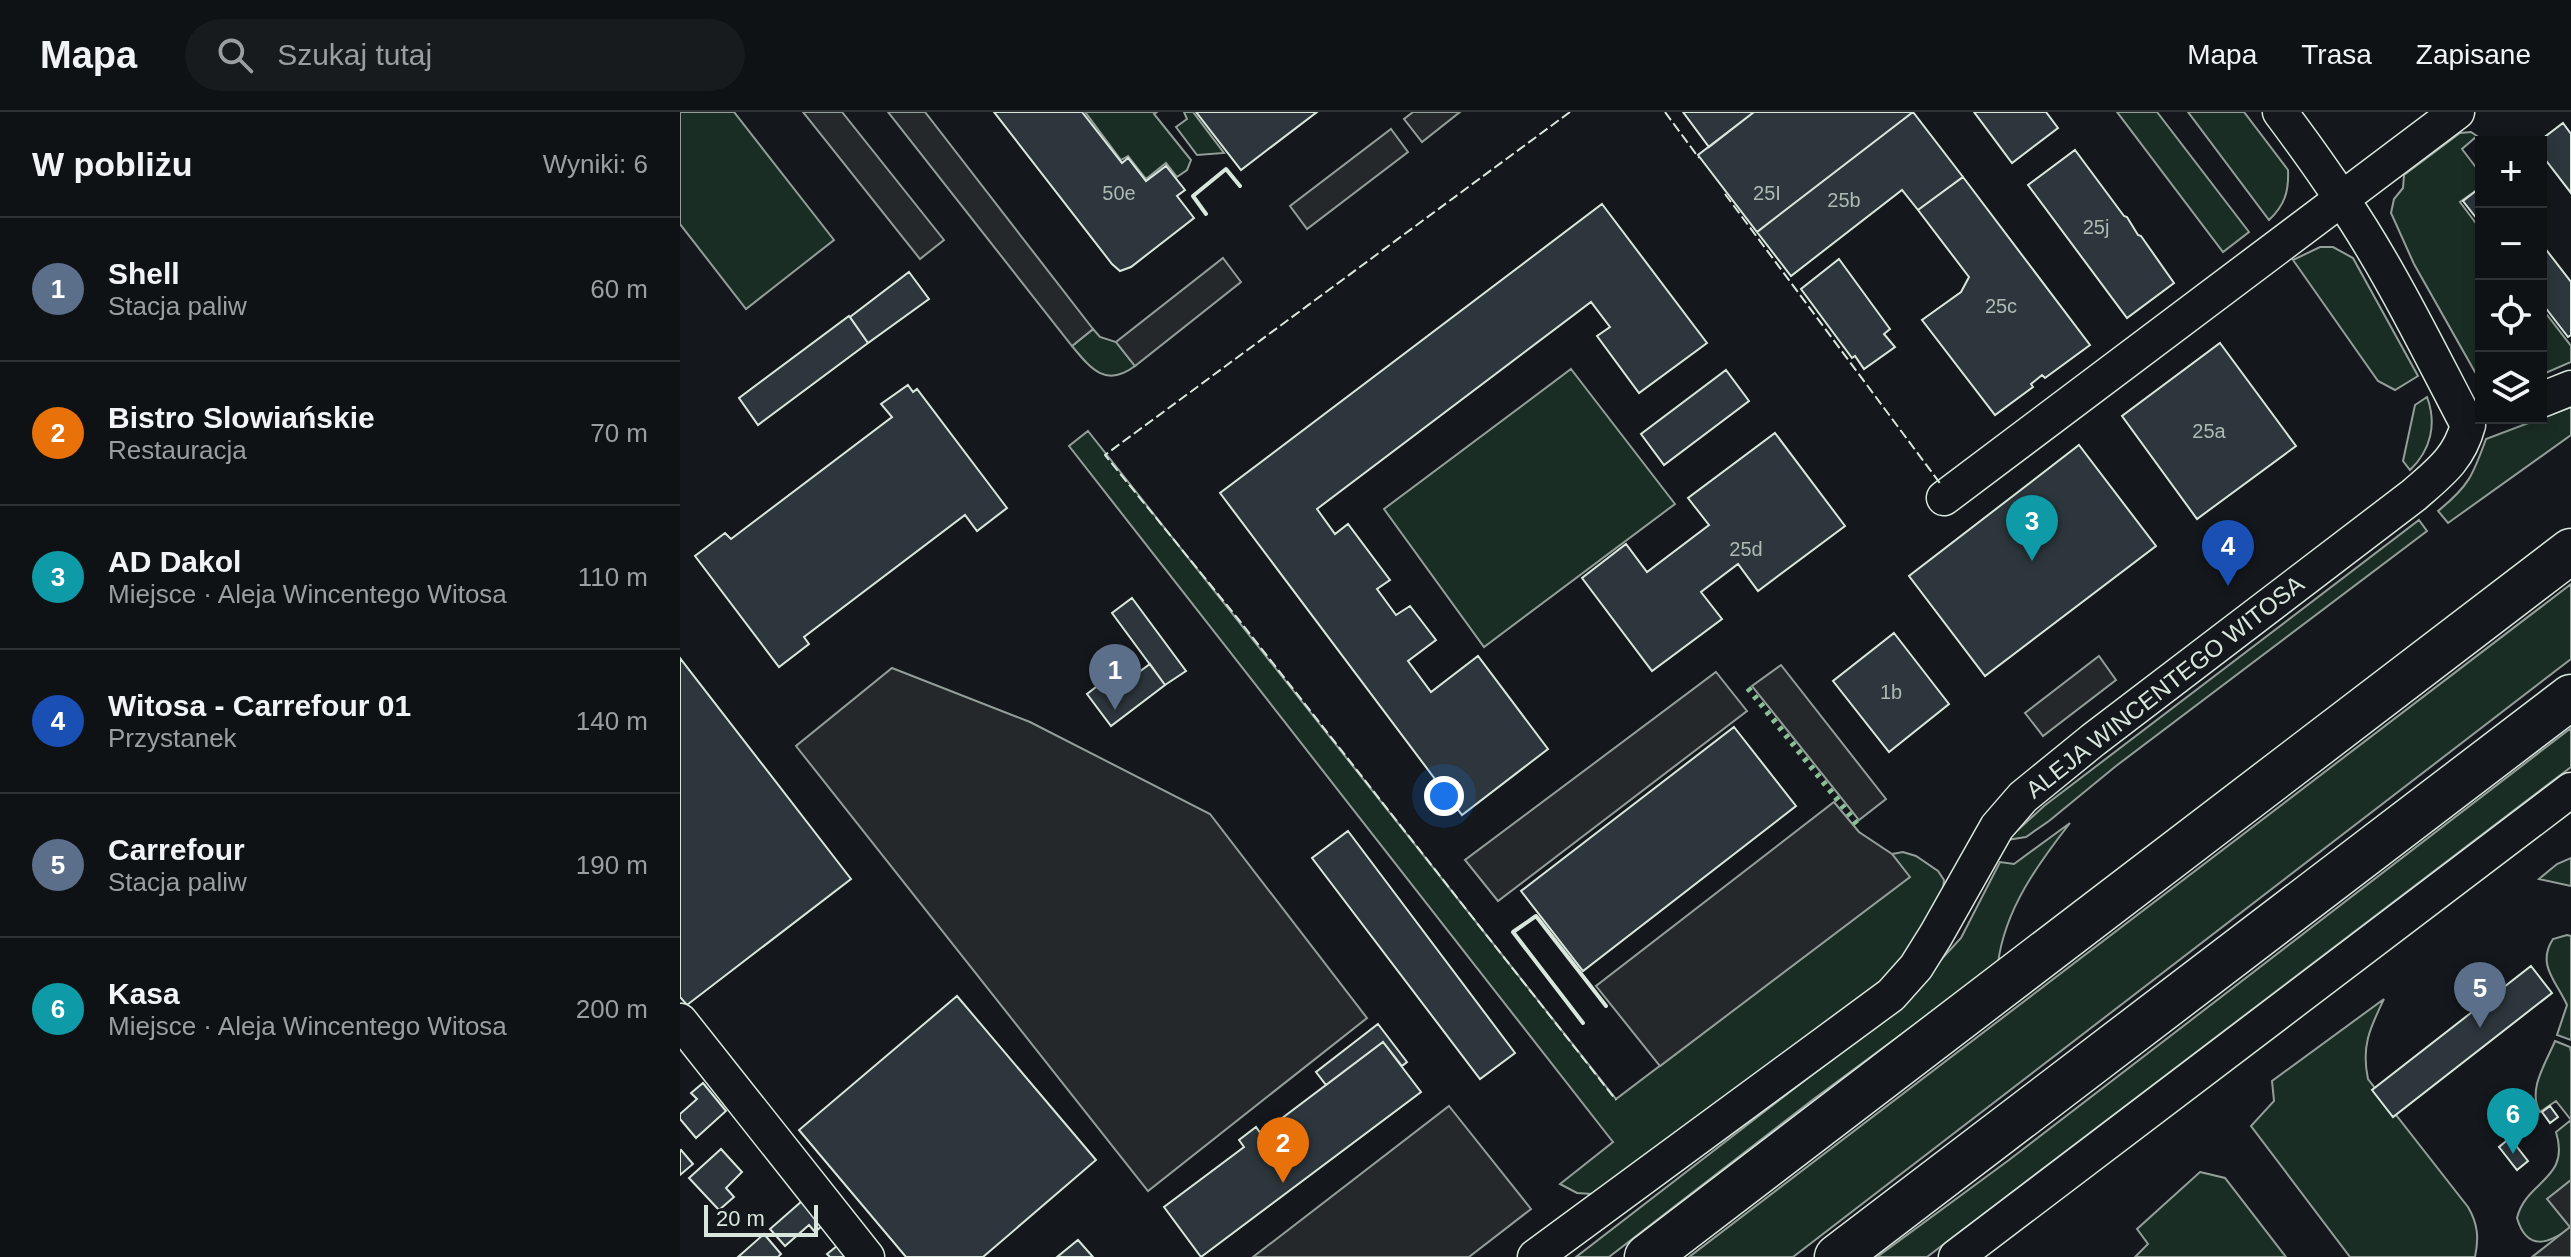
<!DOCTYPE html>
<html lang="pl">
<meta charset="utf-8">
<style>
:root{--surface:#0f1215;--page:#181b1e;--text:#f1f3f6;--muted:#9b9ea0;--line:#2f3234;--accent:#ffb74d}
body{margin:0;font-family:Arial,sans-serif;background:var(--page);color:var(--text)}
.controls{position:absolute;right:24px;top:24px;display:grid;overflow:hidden;border-radius:0px;box-shadow:0 4px 12px #0003}
.controls button{width:72px;height:72px;display:grid;place-items:center;padding:0;border:0;border-bottom:2px solid var(--line);background:var(--surface);color:var(--text);font:40px sans-serif}
.scale{position:absolute;left:24px;bottom:20px;width:114px;box-sizing:border-box;padding-left:8px;border:4px solid #d8e6dc;border-top:0;font-size:22px;line-height:28px;white-space:nowrap;color:#d8e6dc;-webkit-text-stroke:6px #14181c;paint-order:stroke}
.you{position:absolute;left:764px;top:684px;width:28px;height:28px;margin:-20px;border:6px solid #fff;border-radius:50%;background:#1a73e8;box-shadow:0 0 0 12px #1a73e833}
.badge{display:grid;place-items:center;width:52px;height:52px;border-radius:50%;background:var(--accent);color:#fff;font-size:26px;font-weight:700}
.pin{position:absolute;translate:-50% -66px;filter:drop-shadow(0 2px 4px #0008)}
.pin::after{content:'';position:absolute;top:42px;width:28px;height:24px;background:inherit;clip-path:polygon(0 0,100% 0,50% 100%)}
.list{margin:0;padding:0;list-style:none}
h2{display:flex;justify-content:space-between;align-items:center;height:104px;margin:0;padding:0 32px;font-size:34px}
h2 small{font-size:26px;font-weight:400;color:var(--muted)}
.list li{display:grid;grid-template-columns:52px 1fr auto;gap:24px;align-items:center;box-sizing:border-box;height:144px;padding:0 32px;border-top:2px solid var(--line)}
.list b{display:block;font-size:30px;white-space:nowrap}
.list p{margin:0;font-size:26px;white-space:nowrap;color:var(--muted)}
.list em{font-size:26px;font-style:normal;color:var(--muted)}
.icon{flex:none;width:44px;height:44px;fill:none;stroke:currentColor;stroke-width:2;stroke-linecap:round;stroke-linejoin:round}
.map{position:relative;flex:none;width:1891px;height:1145px;overflow:hidden}
header{display:flex;align-items:center;gap:48px;box-sizing:border-box;height:112px;padding:0 40px;background:var(--surface);border-bottom:2px solid var(--line)}
header strong{font-size:38px}
nav{display:flex;gap:44px;margin-inline-start:auto;font-size:28px}
.search{width:560px;height:72px;background:var(--page);display:flex;align-items:center;gap:20px;box-sizing:border-box;padding:0 28px;border-radius:44px;color:var(--muted);font-size:30px}
main{display:flex}
aside{flex:1;background:var(--surface)}
.map>svg:first-child{display:block}
</style>
<header>
<strong>Mapa</strong>
<div class="search"><svg class="icon" aria-label="search" viewBox="0 0 24 24"><circle cx="10" cy="10" r="6"/><path d="M15 15l6 6"/></svg>Szukaj tutaj</div>
<nav><a>Mapa</a><a>Trasa</a><a>Zapisane</a></nav>
</header>
<main>
<aside>
<h2>W pobliżu<small>Wyniki: 6</small></h2>
<ul class="list">
<li><span class="badge" style="background:#5c6f8a">1</span><div><b>Shell</b><p>Stacja paliw</p></div><em>60 m</em></li>
<li><span class="badge" style="background:#e8710a">2</span><div><b>Bistro Slowiańskie</b><p>Restauracja</p></div><em>70 m</em></li>
<li><span class="badge" style="background:#0f9aa8">3</span><div><b>AD Dakol</b><p>Miejsce · Aleja Wincentego Witosa</p></div><em>110 m</em></li>
<li><span class="badge" style="background:#1a4fb4">4</span><div><b>Witosa - Carrefour 01</b><p>Przystanek</p></div><em>140 m</em></li>
<li><span class="badge" style="background:#5c6f8a">5</span><div><b>Carrefour</b><p>Stacja paliw</p></div><em>190 m</em></li>
<li><span class="badge" style="background:#0f9aa8">6</span><div><b>Kasa</b><p>Miejsce · Aleja Wincentego Witosa</p></div><em>200 m</em></li>
</ul>
</aside>
<div class="map">
<svg width="1891" height="1145" viewBox="0 0 1891 1145">
<rect width="100%" height="100%" fill="#14181c"/>
<path fill="#1a2d24" stroke="#939e99" stroke-width="2" d="M0 0H54L154 128 66 197 0 112Z
M405 0H477L474 2 511 48 507 58 497 65 486 51 466 67 448 44 441 48Z
M504 0H513L544 41 517 43 496 15 507 7Z
M1437 0H1477L1569 120 1543 140Z
M1508 0H1564L1608 58C1609 79 1605 93 1589 108Z
M1791 20 1797 24 1782 37 1801 62V75L1780 90 1801 118V265L1795 260 1734 152 1711 101 1714 87 1723 76 1724 63 1780 21Z
M1640 135H1653L1673 146 1738 264 1715 278 1698 269 1613 148Z
M1861 195 1891 234V250L1861 263Z
M413 217 420 225 436 230 455 254C426 276 411 257 392 234Z
M891 257 995 392 804 535 704 397Z
M1747 285C1757 312 1751 338 1730 358L1723 349 1735 293Z
M1891 295V323L1768 411 1758 399C1789 374 1793 363 1806 327Z
M408 319 936 987 1229 765 1212 742 1223 740 1236 744 1258 759 1264 768 1263 778 1246 815 1200 874 912 1082 897 1081 880 1072 933 1030 389 334Z
M1739 408 1747 419 1436 654 1369 709 1346 725 1327 728 1364 694Z
M1891 472V547L1113 1145H1009Z
M1891 616V655L1247 1145H1197L1329 1048Z
M1390 711C1358 752 1325 797 1318 851L1135 986 929 1145H896L1212 901 1281 826 1320 750 1334 752Z
M1891 746V774L1859 767 1877 752Z
M1887 823 1891 824V928L1877 923 1887 893C1877 870 1856 853 1873 827Z
M1704 887C1690 916 1681 934 1688 967L1788 1095C1798 1112 1799 1126 1795 1145H1670L1571 1014 1594 989 1592 969Z
M1875 929 1890 935 1891 940V1068L1868 1087 1891 1115C1869 1132 1847 1140 1837 1106 1846 1068 1891 1068 1876 1020L1891 1008 1876 989 1860 1000C1847 978 1866 951 1875 929Z
M1520 1060 1545 1066 1606 1145H1455L1468 1132 1457 1117Z"/>
<path fill="#24282b" stroke="#939e99" stroke-width="2" d="M123 0H162L264 128 240 147Z
M208 0H245L413 217 392 234Z
M733 0H780L742 30 724 7Z
M711 17 728 40 627 117 610 94Z
M543 146 561 170 455 254 436 230Z
M1419 544 1436 568 1363 624 1345 601Z
M1101 553 1206 687 1179 708 1072 574Z
M212 556 350 610 530 702 687 906 468 1079 116 634Z
M1036 560 1067 599 818 789 785 748Z
M1154 690 1179 720 1212 742 1230 765 980 954 916 874Z
M769 994 851 1097 789 1145H573Z
M1891 1068V1145H1852L1890 1115 1867 1087Z"/>
<path fill="#2c363c" stroke="#d8e6dc" stroke-width="2" d="M314 0H402L442 51 448 46 466 69 486 54 505 78 497 84 514 106 451 155 440 159 432 152Z
M516 0H637L561 58Z
M1003 0H1074L1029 35Z
M1074 0H1233L1077 120 1018 43Z
M1233 0 1283 65 1238 98 1222 78 1111 164 1077 120Z
M1294 0H1366L1378 16 1332 51Z
M1883 11 1891 22V81L1861 42V30H1858Z
M1395 38 1444 104 1447 105 1458 123 1461 124 1494 171 1447 206 1348 73Z
M1283 65 1410 233 1365 266 1362 263 1351 272 1353 275 1315 303 1242 208 1281 180 1289 165 1238 98Z
M1801 75V112L1783 89Z
M922 92 1027 231 959 281 917 224 930 215 911 190 637 397 655 422 668 412 710 468 697 477 716 503 730 494 756 528 728 549 751 580 798 544 868 637 782 703 540 381Z
M1861 131 1891 170V223L1888 225 1861 190Z
M1159 147 1210 217 1204 222 1215 235 1184 257 1175 244 1172 246 1121 177Z
M229 160 249 187 188 231 170 205Z
M169 204 188 231 78 313 59 286Z
M1540 231 1616 334 1517 407 1442 304Z
M1046 258 1069 289 984 353 961 322Z
M228 273 233 280 237 277 327 396 297 419 285 403 124 525 129 532 99 555 15 444 45 421 51 427 212 305 201 292Z
M1095 321 1165 414 1078 479 1058 452 1021 480 1042 507 972 559 902 466 946 432 967 460 1029 413 1008 386Z
M1399 333 1476 434 1305 564 1229 464Z
M452 486 506 559 485 573 432 501Z
M1214 521 1269 592 1209 640 1153 569Z
M0 546 171 767 7 893 0 885Z
M470 552 485 573 431 614 407 582 425 568 433 579Z
M1054 615 1116 694 903 859 841 779Z
M668 719 835 941 800 967 632 746Z
M1851 854 1872 881 1713 1005 1692 978Z
M277 884 416 1048 303 1145H226L119 1018Z
M698 912 727 950 722 954 703 930 646 973 636 960Z
M703 930 741 980 521 1145 484 1095 564 1035 559 1028 576 1015 581 1022Z
M23 971 46 999 16 1026 0 1007V1002L17 987 11 981Z
M1870 994 1878 1005 1870 1011 1862 1000Z
M1830 1026 1848 1049 1837 1058 1819 1035Z
M41 1037 62 1060 46 1076 54 1085 39 1098 9 1066Z
M1 1038 13 1052 0 1063V1039Z
M130 1082 151 1106 135 1120 129 1113 105 1134 90 1117Z
M84 1122 101 1142 98 1145H58Z
M398 1128 413 1145H377Z
M157 1134 184 1145H150L147 1142Z"/>
<g fill="none" stroke-linecap="round" stroke-linejoin="round">
<defs>
<path id="minor" d="M1600 0C1621 28 1642 57 1661 86 1710 158 1748 237 1788 313
M1861 288 1891 276
M1264 386 1777 0
M0 909 187 1145
M855 1145 1211 883 1236 855 1256 823 1317 715 1343 685 1413 628 1734 383C1759 361 1779 347 1788 313
M1276 1145 1891 678"/>
<path id="primary" d="M967 1145 1891 439
M1157 1145 1891 585"/>
</defs>
<use href="#minor" stroke="#d8e6dc" stroke-width="37"/>
<use href="#primary" stroke="#d8e6dc" stroke-width="47"/>
<use href="#minor" stroke="#14181c" stroke-width="34"/>
<use href="#primary" stroke="#14181c" stroke-width="44"/>
<path stroke="#8ac095" stroke-width="6" stroke-dasharray="4 6" stroke-linecap="butt" d="M1068 576 1177 712"/>
<path stroke="#d8e6dc" stroke-width="2" stroke-dasharray="10 4" stroke-linecap="butt" d="M890 0 425 343 559 508 936 988
M985 0 1019 46
M1045 82 1262 374"/>
<path stroke="#d8e6dc" stroke-width="4" d="M526 102 513 84 546 57 560 74
M903 911 833 820 856 804 926 894"/>
</g>
<g text-anchor="middle" stroke-width="6" stroke-linejoin="round" paint-order="stroke">
<g font-size="20" fill="#adbab4">
<text x="439" y="88">50e</text>
<text x="1087" y="88">25I</text>
<text x="1164" y="95">25b</text>
<text x="1416" y="122">25j</text>
<text x="1321" y="201">25c</text>
<text x="1529" y="326">25a</text>
<text x="1066" y="444">25d</text>
<text x="1211" y="587">1b</text>
</g>
<g font-size="24" fill="#d8e6dc" stroke="#14181c">
<text transform="translate(1485 575) rotate(-38)" y="8">ALEJA WINCENTEGO WITOSA</text>
</g>
</g>
</svg>
<div class="controls">
<button>+</button>
<button>−</button>
<button><svg class="icon" aria-label="locate" viewBox="0 0 24 24"><circle cx="12" cy="12" r="6"/><path d="M12 2v4M12 18v4M2 12h4M18 12h4"/></svg></button>
<button><svg class="icon" aria-label="layers" viewBox="0 0 24 24"><path d="M12 4l9 5-9 5-9-5zM3 14l9 5 9-5"/></svg></button>
</div>
<div class="scale">20 m</div>
<div class="you"></div>
<div class="pin badge" style="left:435px;top:598px;background:#5c6f8a">1</div>
<div class="pin badge" style="left:603px;top:1071px;background:#e8710a">2</div>
<div class="pin badge" style="left:1352px;top:449px;background:#0f9aa8">3</div>
<div class="pin badge" style="left:1548px;top:474px;background:#1a4fb4">4</div>
<div class="pin badge" style="left:1800px;top:916px;background:#5c6f8a">5</div>
<div class="pin badge" style="left:1833px;top:1042px;background:#0f9aa8">6</div>
</div>
</main>
